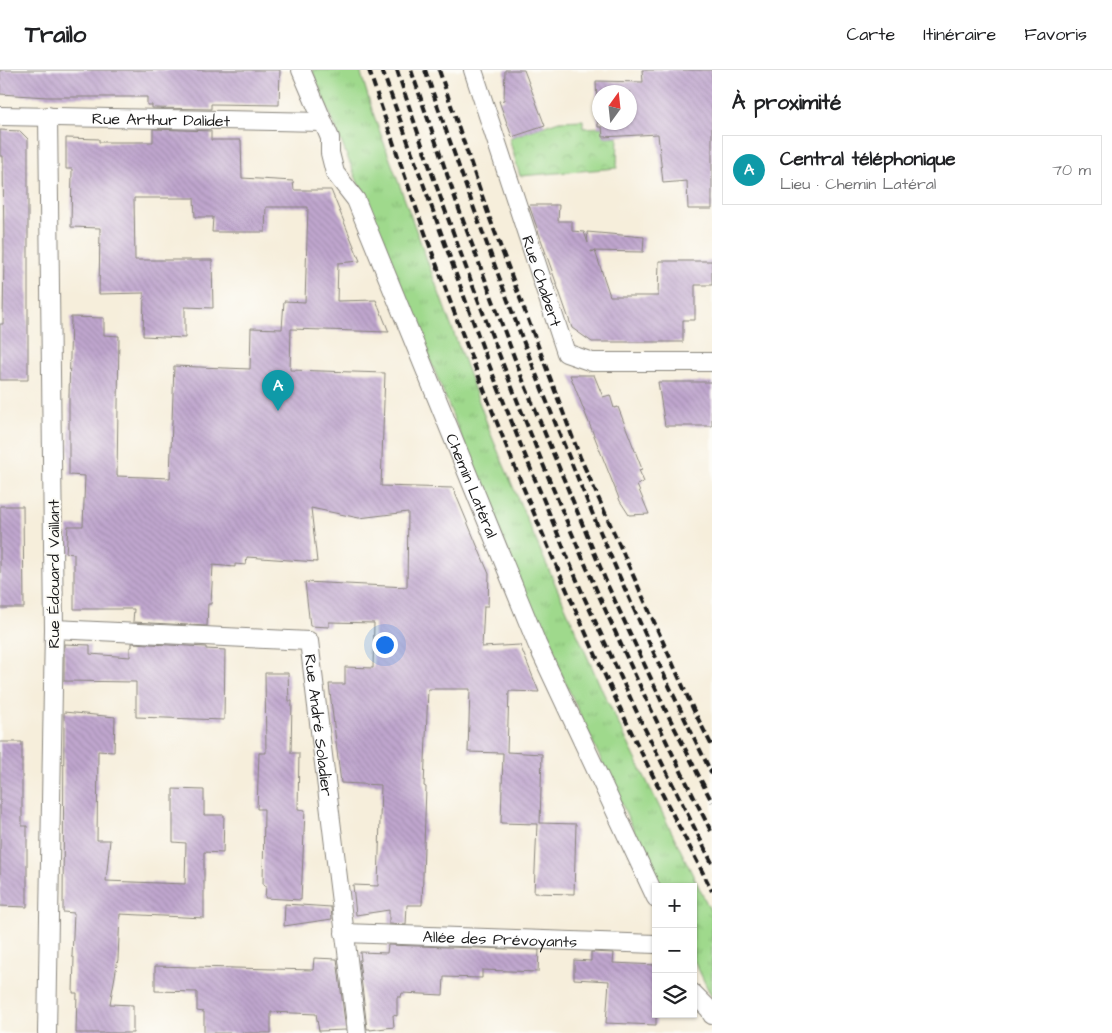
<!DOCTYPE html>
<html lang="fr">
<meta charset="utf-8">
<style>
:root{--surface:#fff;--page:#f6f6f6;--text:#202124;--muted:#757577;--line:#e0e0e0;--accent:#d1495b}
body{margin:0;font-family:"Architects Daughter",sans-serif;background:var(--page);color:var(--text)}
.controls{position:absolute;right:15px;bottom:15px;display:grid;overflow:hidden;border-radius:0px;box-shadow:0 1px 4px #0004}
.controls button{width:45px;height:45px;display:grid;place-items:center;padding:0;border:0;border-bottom:1px solid var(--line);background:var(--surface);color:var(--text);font:25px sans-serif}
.compass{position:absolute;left:592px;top:15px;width:45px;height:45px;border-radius:50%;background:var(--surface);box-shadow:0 1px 4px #0004;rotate:15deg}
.you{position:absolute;left:384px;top:574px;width:18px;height:18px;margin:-12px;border:4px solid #fff;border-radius:50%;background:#1a73e8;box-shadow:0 0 0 8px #1a73e833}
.badge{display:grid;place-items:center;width:32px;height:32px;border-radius:50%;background:var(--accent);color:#fff;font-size:16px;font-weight:700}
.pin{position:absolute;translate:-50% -41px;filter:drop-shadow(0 1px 2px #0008)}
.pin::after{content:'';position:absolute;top:26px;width:18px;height:15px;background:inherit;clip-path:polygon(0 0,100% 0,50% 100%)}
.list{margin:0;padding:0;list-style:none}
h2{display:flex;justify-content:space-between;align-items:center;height:65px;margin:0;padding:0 20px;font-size:21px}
h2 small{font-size:16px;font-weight:400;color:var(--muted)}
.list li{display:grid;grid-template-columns:32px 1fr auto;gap:15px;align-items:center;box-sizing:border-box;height:70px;margin:0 10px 10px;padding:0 10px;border:1px solid var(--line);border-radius:0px}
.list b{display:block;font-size:19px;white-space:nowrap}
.list p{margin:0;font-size:16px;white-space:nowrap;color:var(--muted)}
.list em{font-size:16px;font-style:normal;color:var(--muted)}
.icon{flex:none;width:28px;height:28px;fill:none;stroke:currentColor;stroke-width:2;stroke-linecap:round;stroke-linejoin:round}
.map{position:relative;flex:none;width:712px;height:963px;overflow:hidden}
header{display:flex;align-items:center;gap:30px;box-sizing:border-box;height:70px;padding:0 25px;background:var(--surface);border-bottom:1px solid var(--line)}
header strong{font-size:24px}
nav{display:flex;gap:28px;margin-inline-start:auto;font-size:18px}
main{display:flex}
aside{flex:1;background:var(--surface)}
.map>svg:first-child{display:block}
</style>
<header>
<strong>Trailo</strong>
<nav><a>Carte</a><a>Itinéraire</a><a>Favoris</a></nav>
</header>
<main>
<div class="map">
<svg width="712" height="963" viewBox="0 0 712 963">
<defs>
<pattern id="grass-tufts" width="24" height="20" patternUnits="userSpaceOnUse" patternTransform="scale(1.25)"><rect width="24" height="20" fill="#9fd98c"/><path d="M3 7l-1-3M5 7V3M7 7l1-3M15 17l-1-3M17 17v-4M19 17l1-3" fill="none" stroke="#88ba78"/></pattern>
<pattern id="park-crowns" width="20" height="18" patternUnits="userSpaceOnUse" patternTransform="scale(1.25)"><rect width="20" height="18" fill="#9fd98c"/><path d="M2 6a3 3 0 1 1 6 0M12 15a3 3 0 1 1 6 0" fill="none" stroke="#88ba78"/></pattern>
<pattern id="building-back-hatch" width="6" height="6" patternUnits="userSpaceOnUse" patternTransform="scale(1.25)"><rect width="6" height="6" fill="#bfa6ce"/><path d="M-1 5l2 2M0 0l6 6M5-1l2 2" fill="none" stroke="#a48eb0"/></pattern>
</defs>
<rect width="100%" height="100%" fill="#fdfcf7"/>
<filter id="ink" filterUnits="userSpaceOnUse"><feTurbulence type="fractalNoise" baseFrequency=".02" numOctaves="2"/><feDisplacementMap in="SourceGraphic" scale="10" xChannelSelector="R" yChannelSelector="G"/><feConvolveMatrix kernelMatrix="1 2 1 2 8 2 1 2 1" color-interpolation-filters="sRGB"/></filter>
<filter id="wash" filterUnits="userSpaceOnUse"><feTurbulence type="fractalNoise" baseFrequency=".0096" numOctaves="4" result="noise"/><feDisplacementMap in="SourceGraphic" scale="20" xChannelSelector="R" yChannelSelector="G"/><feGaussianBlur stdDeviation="1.12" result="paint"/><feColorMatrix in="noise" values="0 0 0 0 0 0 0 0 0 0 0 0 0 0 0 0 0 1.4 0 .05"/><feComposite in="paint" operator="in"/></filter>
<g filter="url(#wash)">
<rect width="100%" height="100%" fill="#f6eedb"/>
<path fill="url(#grass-tufts)" stroke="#5e7a54" d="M312 0H360L373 43 492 367 530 457 603 622 712 844V928L693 888V817H660L534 545Z"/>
<path fill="url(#park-crowns)" stroke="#5e7a54" d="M583 50V58L602 57 604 67 618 66 617 98 520 106 509 68 559 51Z"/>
<g id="blocks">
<path fill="url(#building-back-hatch)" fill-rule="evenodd" d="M0 0H280L279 35 211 34V39L152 38V35H147V27H47L0 24Z
M505 0H524L545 56 512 67 499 31 504 30Z
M642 0H712V139H688L687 111 663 113 658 64 603 67 602 57H598L596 11 643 12ZM600 22H630V52H600Z
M153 59 211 61V70H241L242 108 293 111 294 120H331L360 191 338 193 337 231 376 230 389 262 291 259 290 300 385 303 381 416 453 418 489 504 488 536H484L482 577 520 575 539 622 509 621 507 682 542 684 540 753 576 754 574 824 534 823 537 754 501 753 503 683 468 682 470 619H428L424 716 426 717 422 835H407L406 855 389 854V840L356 845 353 815 378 816 381 715 341 713 329 614H345V597L373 598 374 553 329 552V557L310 556 305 512 407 517 408 442 359 448 311 438 317 492 247 487 246 495 235 494V497L213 495 211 534H208L207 556 133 552 134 539H74V484L66 483 68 456H83L85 406 69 405V325L71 247 104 248V265L119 266 117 406 170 408 174 296 250 299 251 258 282 259 284 231 305 232 308 137H266L265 162H212L213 147H195L194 128H134L135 190H212L213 238 185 237V268L143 266 144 223 99 224 100 158 71 157 72 99H66V68L99 69V72H153Z
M0 60 20 61 28 69V310H0V254H3L4 181 3 86H0Z
M529 135H559L558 151H572V161L584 162 588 173 587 162 644 167 643 182 591 181V182L595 181 610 226H658L659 191H712V215H695V250H683V272H592L572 258Z
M570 305H594L603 327 610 325 614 338 618 337 642 399 639 400 644 412 637 415 649 444 629 445 620 431Z
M658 312H712V356H665Z
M0 436H23L24 538H0Z
M132 573 206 577V579L225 580 224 650 136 647V612L64 611V574L90 575V584L130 587V577H132Z
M265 603H288L289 631H292L291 683H299L298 739 305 740 301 830 265 828 266 816 263 815 264 739H257L259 683H266Z
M64 642 115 647 114 682 98 681 97 770H110L106 811 185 814 186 773 173 772V719L204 720V745H224L223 783 204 782V848L120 844 118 889 110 934 133 935V963H76L77 923H73L74 887H72L74 843 63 842Z
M0 672H22V756H27V837L0 836Z
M285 834 331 837 332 849 284 856Z
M388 875 539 880 538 902 482 900V908L444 907 443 925 402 923 401 927H397V946L393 945 394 957 370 960V959H367L359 890H361L360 882 387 883Z
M591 882 614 883 613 893 656 895V955L606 953 609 911 574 909V890L591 891Z
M314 888 337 889 346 960 319 961 316 944 271 942V963H204V942L197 941V922L155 921V896L313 900Z"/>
</g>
</g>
<g filter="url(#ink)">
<use href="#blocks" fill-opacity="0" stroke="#89857c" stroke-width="1"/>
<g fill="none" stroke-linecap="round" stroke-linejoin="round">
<defs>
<g id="minor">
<path id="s1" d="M301 0 330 68V83L335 103 356 130 537 574 656 828"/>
<path id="s2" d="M473 0 566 283 592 292H712"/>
<path id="s3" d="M0 46 323 52"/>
<path id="s4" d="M54 559 309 571 357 963"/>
<path id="s5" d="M344 863 656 874"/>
<path d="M693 923 710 940 712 945"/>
<path d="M47 963 54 559 48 46"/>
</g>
</defs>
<use href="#minor" stroke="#89857c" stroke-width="20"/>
<use href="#minor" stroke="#fff" stroke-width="18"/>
<path stroke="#1c1c1c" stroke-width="4" stroke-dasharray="8 4" stroke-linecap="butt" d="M369 0C442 222 528 442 627 653 654 710 684 765 712 821
M382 0 486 287 522 378 584 527 640 649 712 793
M397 0C426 89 458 178 492 266 557 435 629 601 712 763
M411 0 461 145 522 308 608 516 666 641 712 732
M425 0C508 240 598 477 712 704
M439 0 490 149 580 387 694 641 712 676"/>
</g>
</g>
<g text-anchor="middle" stroke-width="4.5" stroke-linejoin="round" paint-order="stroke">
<g font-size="16" fill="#1c1c1c" stroke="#fdfcf7">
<text dy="6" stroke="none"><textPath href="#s3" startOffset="161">Rue Arthur Dalidet</textPath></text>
<text dy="6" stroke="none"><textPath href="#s2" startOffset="222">Rue Chabert</textPath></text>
<text dy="6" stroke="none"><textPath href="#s1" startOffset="452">Chemin Latéral</textPath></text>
<text transform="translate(53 504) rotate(-90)" y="6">Rue Édouard Vaillant</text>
<text dy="6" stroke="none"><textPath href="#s4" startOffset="340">Rue André Soladier</textPath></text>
<text dy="6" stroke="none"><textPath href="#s5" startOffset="156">Allée des Prévoyants</textPath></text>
</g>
</g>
</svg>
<div class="controls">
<button>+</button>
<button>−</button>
<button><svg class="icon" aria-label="layers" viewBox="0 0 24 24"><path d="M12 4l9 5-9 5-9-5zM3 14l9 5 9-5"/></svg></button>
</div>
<svg class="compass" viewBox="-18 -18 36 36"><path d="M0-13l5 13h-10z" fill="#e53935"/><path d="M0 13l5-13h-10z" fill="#757577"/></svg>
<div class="you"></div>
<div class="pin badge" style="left:278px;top:341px;background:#0f9aa8">A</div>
</div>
<aside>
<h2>À proximité<small></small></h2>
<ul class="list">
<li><span class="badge" style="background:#0f9aa8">A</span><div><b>Central téléphonique</b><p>Lieu · Chemin Latéral</p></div><em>70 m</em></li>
</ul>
</aside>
</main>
